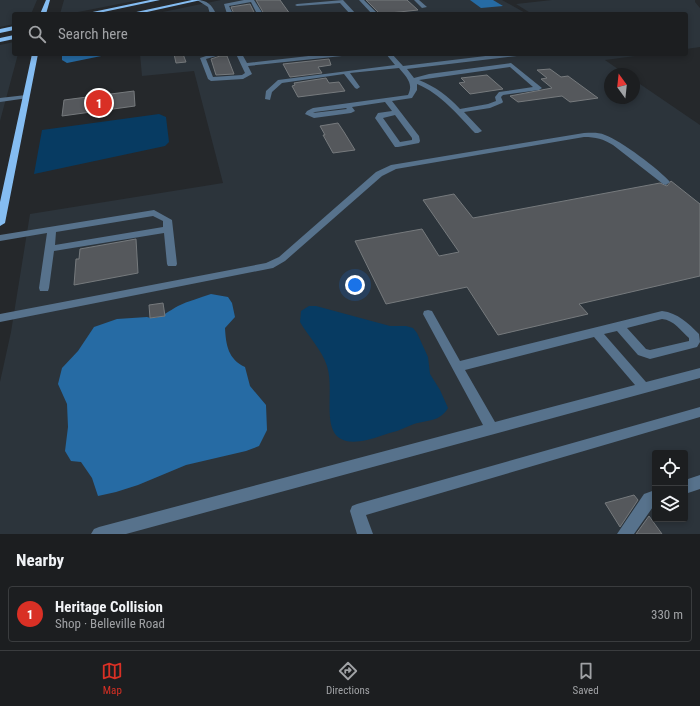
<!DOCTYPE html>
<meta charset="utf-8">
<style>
:root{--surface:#1c1e20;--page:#292b2d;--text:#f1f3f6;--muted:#a0a2a5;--line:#3a3c3e;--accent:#d93025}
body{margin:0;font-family:"Roboto Condensed",sans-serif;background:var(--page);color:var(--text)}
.controls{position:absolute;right:12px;bottom:12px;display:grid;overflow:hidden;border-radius:4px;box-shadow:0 2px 6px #0003}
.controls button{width:36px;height:36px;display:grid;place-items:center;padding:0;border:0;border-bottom:1px solid var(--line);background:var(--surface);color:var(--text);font:20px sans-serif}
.compass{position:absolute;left:604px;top:68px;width:36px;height:36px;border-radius:50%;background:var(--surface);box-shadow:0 2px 6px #0003;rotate:345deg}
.you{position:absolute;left:355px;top:285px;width:14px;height:14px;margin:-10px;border:3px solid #fff;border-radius:50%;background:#1a73e8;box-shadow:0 0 0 6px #1a73e833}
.badge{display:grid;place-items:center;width:26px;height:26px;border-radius:50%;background:var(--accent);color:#fff;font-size:13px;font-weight:700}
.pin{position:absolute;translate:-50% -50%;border:2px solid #fff;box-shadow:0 1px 4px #0006}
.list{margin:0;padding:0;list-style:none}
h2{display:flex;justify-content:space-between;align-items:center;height:52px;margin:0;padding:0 16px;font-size:17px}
h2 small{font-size:13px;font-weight:400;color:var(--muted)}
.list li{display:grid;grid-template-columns:26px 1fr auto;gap:12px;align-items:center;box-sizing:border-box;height:56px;margin:0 8px 8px;padding:0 8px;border:1px solid var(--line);border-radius:4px}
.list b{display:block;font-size:15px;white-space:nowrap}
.list p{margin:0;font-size:13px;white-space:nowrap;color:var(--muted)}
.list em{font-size:13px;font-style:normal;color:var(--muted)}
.icon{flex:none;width:22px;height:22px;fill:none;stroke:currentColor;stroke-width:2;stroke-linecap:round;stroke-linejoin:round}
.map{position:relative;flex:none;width:700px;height:534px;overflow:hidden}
.search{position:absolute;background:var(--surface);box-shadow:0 2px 6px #0003;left:12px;right:12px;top:12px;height:44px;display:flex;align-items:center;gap:10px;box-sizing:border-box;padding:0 14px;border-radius:4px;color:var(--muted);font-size:15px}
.sheet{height:116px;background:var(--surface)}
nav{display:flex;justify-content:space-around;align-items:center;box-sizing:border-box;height:56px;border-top:1px solid var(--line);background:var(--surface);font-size:11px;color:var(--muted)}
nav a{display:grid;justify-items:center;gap:2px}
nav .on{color:var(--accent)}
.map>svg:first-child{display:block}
</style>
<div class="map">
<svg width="700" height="534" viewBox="0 0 700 534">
<rect width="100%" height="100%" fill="#25282b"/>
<path fill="#2c343b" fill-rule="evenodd" d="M0 0H37L31 14H14V24L0 27Z
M64 0H139L68 14H60Z
M221 0H502L527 14H153Z
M552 0H695V2L700 8V47L686 49V14H532L516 4Z
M14 42V54H18L0 121V45Z
M140 54H650L605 60 625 74H610V98H634V80L700 125V534H0V382L11 332 30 214 223 183 194 71 142 76ZM655 453H685V519H655Z"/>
<path fill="#073b62" d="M159 114 166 117 169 142 165 146 34 174 42 130Z
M309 306H316L390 326H406L413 328 417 333 428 357 430 374 440 390 448 408C440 422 427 420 414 424 408 426 403 429 397 431 387 433 377 438 367 440 312 452 337 396 327 366 322 350 308 336 300 322L301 311Z"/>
<path fill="#266ba4" d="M470 0H493L503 6 481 8Z
M65 54H111L67 63 62 60V56Z
M211 294 228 297 232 303 235 317 225 328C226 345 228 359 245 367L250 386 266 405 267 430 259 446 246 451 186 465 138 485 116 492 98 496 92 478 81 462 71 461 65 451 68 427 67 404 58 384 62 368 78 351 94 327 117 319 147 317C159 321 168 311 178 306 188 301 200 298 211 294Z"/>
<path fill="#55585c" stroke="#767a7d" d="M256 0H280L290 14H264Z
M366 0H407L418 10 380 14Z
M250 4 255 14H234L231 7Z
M174 54H183L186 62 176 63Z
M220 56H227L234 74 216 75 211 59Z
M329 59 331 65 318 67 322 73 290 77 283 64Z
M550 69 561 77 568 76 598 98 570 102 562 96 518 102 510 96 552 88 541 79 547 78 537 70Z
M487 75 503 89 470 94 459 83 465 82 461 78Z
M326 78 329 83 339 82 345 91 298 97 292 86 295 85 294 83Z
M134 91 135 106 62 116 64 100Z
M338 123 344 132 355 150 333 153 323 135H325L320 126Z
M671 181 700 204V276L579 304 588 314 498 335 467 287 386 304 355 241 422 229 439 256 459 252 423 200 454 194 473 218 660 183 667 186Z
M136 239 138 273 74 285 76 259H79L80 249Z
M163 303 165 316 150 318 149 305Z
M634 495 638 500 620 527 605 503Z
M649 516 662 534H636Z"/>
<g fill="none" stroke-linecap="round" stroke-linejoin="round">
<path fill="#57728c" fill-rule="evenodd" d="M197 0C207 0 212 5 216 14H210L208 7Z
M244 0H254L263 14H257L251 2 229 6 233 14H227L224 4Z
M343 0 356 14H350L340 3 297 6 295 5 297 4Z
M359 0H364L378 14H372Z
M414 0H419L427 7 422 8Z
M212 54H223L206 59 213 77 242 75 245 73 236 54H242L247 63 326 54H345L342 56 248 66 252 74 243 79 211 81 208 79 200 58Z
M386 54H392L403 66 502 54H520L517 56 407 69 414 78 429 74 511 63 542 88 539 90 503 95 501 97 503 102 502 103 490 108 464 112 482 131 478 133H475C457 114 441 94 417 84V90L412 98 392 101 419 136 420 141 419 143 398 147H395L375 118 378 113 392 111 385 102 352 107 355 111 351 113 314 118 305 114 307 111 313 108 408 95C414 83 406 77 399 68L350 73 360 87 357 89 355 88 344 74 282 83 272 92 270 100 265 99 266 91 278 80 395 65ZM510 67 533 87 499 92 495 97 496 101 488 104 460 109C448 96 436 87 419 80ZM346 108 347 109 313 113 315 112ZM395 115 412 138V140L400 142 383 118Z
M26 95 29 97 28 98 0 102V98Z
M584 133C591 133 598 132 605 135 620 140 660 170 670 182L666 185 663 184 613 145C603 139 596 137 584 137L396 169 382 176 285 261 273 268 0 322V314L266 263 279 257 376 172 391 165Z
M154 210 172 220 177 264 176 266H168L167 264 164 233 54 251 49 288 48 291H40L39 288 47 233 0 241V235ZM153 216 163 221V227L55 245 56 232Z
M428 310 432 311 460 361 662 311C678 313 688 323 699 334L700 342 697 347 650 359 638 355 617 331 604 334 646 382 700 368V378L126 534H91L94 529 99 527 483 425 423 314 424 311ZM662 319C674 320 681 331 689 338V341L650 350 646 349 627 328ZM594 337 635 385 495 422 465 370Z
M700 407V417L366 515 373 534H357L350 511 352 506 357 504Z
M700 475V489L685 494V480Z
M655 490V504L634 534H617L644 494Z"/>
<path fill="#85bdf2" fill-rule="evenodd" d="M46 0H50L46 14H40Z
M150 0H160L94 14H83Z
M192 0H201L138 14H127Z
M14 26V30L0 33V29Z
M14 35V39L0 42V38Z
M32 54H38L5 223 0 226V202Z"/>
</g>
</svg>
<div class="controls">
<button><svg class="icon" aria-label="locate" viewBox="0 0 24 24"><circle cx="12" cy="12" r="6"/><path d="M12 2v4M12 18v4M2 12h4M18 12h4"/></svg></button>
<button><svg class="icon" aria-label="layers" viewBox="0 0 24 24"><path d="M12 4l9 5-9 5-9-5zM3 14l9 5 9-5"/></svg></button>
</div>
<svg class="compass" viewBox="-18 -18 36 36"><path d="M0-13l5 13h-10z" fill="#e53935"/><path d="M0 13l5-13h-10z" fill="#a0a2a5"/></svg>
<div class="you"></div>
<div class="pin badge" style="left:99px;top:103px">1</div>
<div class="search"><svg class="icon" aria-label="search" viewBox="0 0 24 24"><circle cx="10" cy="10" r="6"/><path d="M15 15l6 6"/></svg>Search here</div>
</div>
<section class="sheet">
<h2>Nearby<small></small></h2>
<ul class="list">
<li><span class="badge">1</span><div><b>Heritage Collision</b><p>Shop · Belleville Road</p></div><em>330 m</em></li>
</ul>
</section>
<nav>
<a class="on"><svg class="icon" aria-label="map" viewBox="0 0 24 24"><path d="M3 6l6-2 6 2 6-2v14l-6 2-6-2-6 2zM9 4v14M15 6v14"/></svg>Map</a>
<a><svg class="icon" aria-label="directions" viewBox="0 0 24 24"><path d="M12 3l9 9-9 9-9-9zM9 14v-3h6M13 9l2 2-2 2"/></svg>Directions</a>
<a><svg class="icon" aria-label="saved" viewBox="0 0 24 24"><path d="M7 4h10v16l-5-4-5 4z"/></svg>Saved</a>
</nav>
